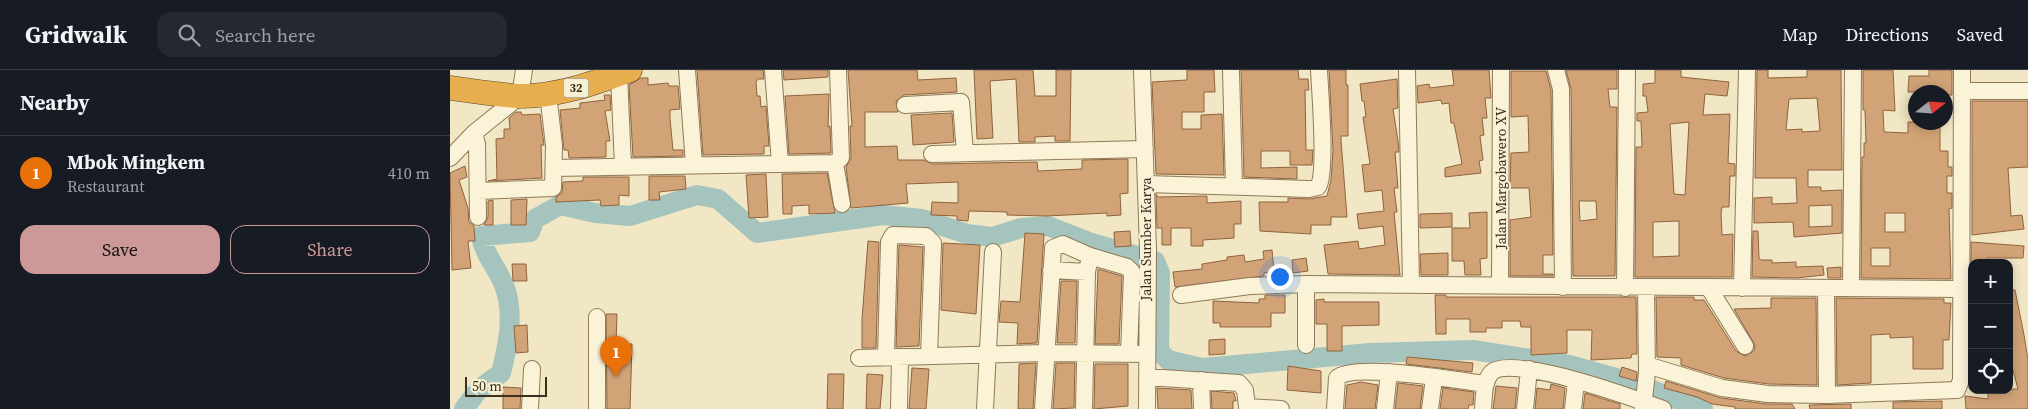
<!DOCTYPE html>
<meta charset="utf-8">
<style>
:root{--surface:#171b24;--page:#242831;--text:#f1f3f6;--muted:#9ea1a6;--line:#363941;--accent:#cd9998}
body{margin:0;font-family:"Source Serif 4",serif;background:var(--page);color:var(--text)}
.controls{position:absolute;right:15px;bottom:15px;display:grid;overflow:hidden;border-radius:10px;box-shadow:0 2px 12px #0003}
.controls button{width:45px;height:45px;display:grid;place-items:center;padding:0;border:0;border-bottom:1px solid var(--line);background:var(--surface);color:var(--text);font:25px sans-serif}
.compass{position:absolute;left:1458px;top:15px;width:45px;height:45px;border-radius:50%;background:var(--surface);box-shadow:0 2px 12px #0003;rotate:73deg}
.scale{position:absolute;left:15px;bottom:12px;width:82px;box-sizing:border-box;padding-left:5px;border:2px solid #3d2f1e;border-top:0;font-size:14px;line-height:18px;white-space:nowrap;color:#3d2f1e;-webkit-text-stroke:4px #f8f0d5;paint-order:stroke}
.you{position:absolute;left:829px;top:206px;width:18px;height:18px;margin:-12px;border:4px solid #fff;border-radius:50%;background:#1a73e8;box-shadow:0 0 0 8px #1a73e833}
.badge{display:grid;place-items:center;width:32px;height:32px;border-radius:50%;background:var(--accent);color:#fff;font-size:16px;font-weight:700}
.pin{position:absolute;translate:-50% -41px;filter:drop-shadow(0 1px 2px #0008)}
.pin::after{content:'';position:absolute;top:26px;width:18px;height:15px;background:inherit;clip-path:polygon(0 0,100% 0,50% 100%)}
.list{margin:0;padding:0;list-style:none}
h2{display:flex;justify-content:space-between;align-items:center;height:65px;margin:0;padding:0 20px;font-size:21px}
h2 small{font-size:16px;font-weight:400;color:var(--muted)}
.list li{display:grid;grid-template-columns:32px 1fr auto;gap:15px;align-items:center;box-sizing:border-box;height:75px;padding:0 20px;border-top:1px solid var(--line)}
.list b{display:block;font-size:19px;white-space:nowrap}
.list p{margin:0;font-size:16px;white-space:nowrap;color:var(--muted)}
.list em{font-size:16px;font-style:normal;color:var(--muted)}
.actions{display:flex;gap:10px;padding:15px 20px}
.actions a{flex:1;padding:11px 0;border:1px solid var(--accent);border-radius:15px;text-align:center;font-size:18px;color:var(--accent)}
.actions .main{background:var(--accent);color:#111}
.icon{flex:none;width:28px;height:28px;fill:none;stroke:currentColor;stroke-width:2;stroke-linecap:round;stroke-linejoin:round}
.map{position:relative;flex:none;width:1578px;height:339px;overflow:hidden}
header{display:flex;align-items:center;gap:30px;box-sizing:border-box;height:70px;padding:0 25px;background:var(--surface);border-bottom:1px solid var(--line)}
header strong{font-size:24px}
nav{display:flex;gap:28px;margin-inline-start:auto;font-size:18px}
.search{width:350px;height:45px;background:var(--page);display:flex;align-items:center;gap:12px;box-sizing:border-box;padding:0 18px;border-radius:15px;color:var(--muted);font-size:19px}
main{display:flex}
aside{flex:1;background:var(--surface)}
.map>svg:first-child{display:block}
</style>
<header>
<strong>Gridwalk</strong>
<div class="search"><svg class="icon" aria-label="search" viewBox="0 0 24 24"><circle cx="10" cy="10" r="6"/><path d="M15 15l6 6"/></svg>Search here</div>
<nav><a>Map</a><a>Directions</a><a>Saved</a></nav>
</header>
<main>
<aside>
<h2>Nearby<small></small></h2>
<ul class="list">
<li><span class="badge" style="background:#e8710a">1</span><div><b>Mbok Mingkem</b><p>Restaurant</p></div><em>410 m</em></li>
</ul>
<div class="actions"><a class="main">Save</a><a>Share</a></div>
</aside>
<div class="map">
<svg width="1578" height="339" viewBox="0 0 1578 339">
<rect width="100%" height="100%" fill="#f2e7c4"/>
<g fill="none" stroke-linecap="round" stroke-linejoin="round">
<path stroke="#a6c4be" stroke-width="20" d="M14 339 28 320 51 303C58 275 65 243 54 215 47 197 34 185 31 166L80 162 85 149 110 135 145 143 180 146 247 125 268 129 307 163 433 145 472 149 517 164 542 167 571 158 598 156 639 172 705 191 710 203 709 281 718 290 752 298 920 283 1023 280 1119 295 1180 312 1253 339"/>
</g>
<path fill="#d2a377" stroke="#8f633d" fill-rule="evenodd" d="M247 0H313L314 9H308L306 12 307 26H310L311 37 316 36 319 76H314V84L253 85Z
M333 0H378V7L334 10Z
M398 0H467L468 10 506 8 507 22 454 25 446 31 448 42H415V77L447 76 448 90H474L482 94 587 92 588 101 632 99V90L678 89V123L670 124 671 145 657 146V143L596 146 557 145V142L519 141 518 151 507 150V146L481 145 482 132 508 133V112L456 114 458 133 401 138 396 97 401 88 400 56H402Z
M524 0H583L585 26H606V0H621L620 71H605V66L585 67V72H569L566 9 540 11 543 68 527 69Z
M737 0H764L765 22H754V42H732V59H751V45L772 44 774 105 706 104 702 12 737 10Z
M791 0H848L849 9H858L859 20H855L856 80H863L862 95H840V81H811V98L847 97V109L794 107Z
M879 0H896V15H898V66H891V70L897 147H881V155H861V164L810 161 809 132H838V128L859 129 877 126 881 110 883 80Z
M1002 0H1039L1041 28H1035L1037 48H1032L1034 65 1030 66 1033 90 1029 91 1031 103 995 107V98L1012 94 1004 53H1001L999 33 992 34 991 30 968 33 967 16 979 14 980 18 1004 15Z
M1116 0H1167V19H1158L1160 37H1167L1165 206H1123L1121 19ZM1129 131H1146L1147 149 1130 151Z
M1205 0H1231V7L1279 12 1277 26 1255 24 1253 45 1280 44 1278 93 1285 94V106H1280L1279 137H1272L1271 143 1272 165 1283 164 1282 207H1185L1186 77H1192L1191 51H1187V43L1198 42 1196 26H1193V14L1205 13ZM1239 52 1235 125 1224 124 1220 54ZM1229 151V186L1203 187V152Z
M1307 0H1318V8L1357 7V0H1391L1392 100H1358V117H1371V121L1392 120V163L1344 167 1343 152 1304 153V128L1322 127V134L1347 133 1346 108H1305ZM1367 28 1370 61 1352 62V59L1336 60 1339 29ZM1382 135V156L1359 157V136Z
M1413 0H1443L1445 41 1433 40 1434 62 1458 63V52H1490V81H1498V97H1502V106H1497V123H1502V138L1499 139 1501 209 1411 208 1412 87H1414V73H1416L1415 40H1413ZM1435 143H1455V162H1435ZM1421 178H1440V196H1421Z
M1479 0H1502V25H1496V22H1458L1459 6H1479Z
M1061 1H1096L1101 20 1103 185H1093V204H1103V206H1060V150L1081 147 1079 118H1060L1061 83 1079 82 1078 46 1061 47Z
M191 8H198V15L218 13 219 16H228L230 39 220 40V49L223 80H233V86L183 87 179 15Z
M947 9 948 38 943 39 948 71 949 82H945L948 118H944L947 142H944L950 205 878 204 874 175 908 171 909 179 935 175 933 156 909 159 907 144 934 141 932 120 915 122 912 95 920 94 913 47H916L914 31H912L910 14Z
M379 24 378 57 380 56 381 83 339 84 335 26Z
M154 25H160L161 40 155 41 160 71H156V87L119 88 118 80H114L110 40 130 38V33L155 30Z
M1522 31H1578V97L1558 98 1561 146 1572 145 1574 159 1522 165Z
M66 42H71L72 45 90 44 94 75H91L92 108 38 111 47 109 46 69 54 68V59H60L59 48Z
M502 43 504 72 463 75 461 45Z
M15 96 17 107 9 110 18 138 19 152 24 156 25 171H18L21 198 2 200 0 103Z
M377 103 385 143 359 144V135L342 136V144H333L332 104Z
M316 104 318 147 299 148 296 105Z
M199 106H235L236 119 209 122 210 130H199Z
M133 107H179V126L169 125V135L151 136 150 130 106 132V127L112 123 113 112 133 111Z
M706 124 708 127 757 126V133L791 131V154H784V168L753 170V176H741V158H721V175H712V158H707Z
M77 129 76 155H61V130Z
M43 130V155H34L38 147V131Z
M1037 142V188L1030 189 1031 205H1015L1014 191H1002V158H1020L1019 143Z
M1002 143V157L970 158V144Z
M680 161 681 176 665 177 664 162Z
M1303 161H1308L1309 188 1311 190H1322V193L1346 192V197L1373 196 1374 205 1346 208 1302 207Z
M575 163 594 164 587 273 567 274 568 253 549 252 551 231 570 232Z
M418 171 429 172 426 278H412V249Z
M1521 172 1574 176 1573 188H1537V193H1522L1521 214Z
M493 173 530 175 526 244 491 240Z
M449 175 473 177 469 276 446 277Z
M822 180 824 201 814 203V206L725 217 723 202 752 199V194L777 190V187L794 185 795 192 814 189 813 181Z
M998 183V205H971L970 184Z
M856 188 858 201 843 203 842 190Z
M62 194H76L77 211H63Z
M1391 197V208H1378L1377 198Z
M648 199 672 206 669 274H645Z
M611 211H627L625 273H607Z
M1559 220H1565L1574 265 1578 290V339H1516L1515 326 1538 329V320L1568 319 1561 293 1559 275Z
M815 225H835V243H821V257H770V253H763V231L809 233V229H815Z
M985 225H996V227H1186L1187 284H1182L1181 288 1141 290 1142 260H1117V283L1081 285V257H1071L1070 251H1052V258H1036V262H1020V249H996V264H986Z
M1206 227H1244V230H1254L1286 281 1295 286 1304 281 1305 275 1284 239 1321 238V228H1366L1367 315 1319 314 1274 308 1231 295V288L1207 287Z
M1386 228 1494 229V233H1501L1499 270H1493V299H1463V267L1440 268V264L1421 265V313L1387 315Z
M874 229V232H929V255L892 256V281H877V254H866V230Z
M156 244H167L166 274H182L180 339H157Z
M77 255 78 282 66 283 64 256Z
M775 269V284L759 285V270Z
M957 287 1023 293 1022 302 956 294Z
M586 293 583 339H568L569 294Z
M606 293H625L624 338 603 339Z
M645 294H678V336L644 339Z
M838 296 871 301V323L837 320Z
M1172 297 1187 302 1186 311 1169 306Z
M462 298 479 299 476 339H459Z
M378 304H394L393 339H377Z
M417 304 433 305 430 339H416Z
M1216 311 1271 328 1317 334H1342L1345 339H1285V337L1262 334 1247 327 1214 318Z
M911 312 928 315 925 339H895L897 315Z
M948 313 973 316 970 339H945Z
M1101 314 1115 318 1113 339H1085L1087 318 1100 320Z
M1046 316 1067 318 1065 339H1043Z
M53 317 71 318 70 339H53Z
M707 318 741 320 742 339H708Z
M993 318 1024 322 1023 335H1019L1018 339H990Z
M761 321 784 323 786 331H783V339H762Z
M1135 323 1170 334V339H1133Z
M1492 331V339H1443V332Z
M1401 334V339H1360L1359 335Z"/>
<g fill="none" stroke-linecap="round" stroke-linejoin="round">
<defs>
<path id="minor" d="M237 0 244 95
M323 0 330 94
M692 0 698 179 697 339
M781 0 784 117
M957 0 961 215
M1106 0 1111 19 1113 217
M169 4 173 96
M1512 21H1578
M455 35 511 32 515 83
M24 63 27 74 28 147
M482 84 695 79
M0 88 24 63 70 26 74 0
M385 93 392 134
M104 98 385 93 391 88 388 0
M696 114 859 119 868 117C877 103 870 21 869 0
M29 121 103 118 104 76 98 23
M601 200 637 202
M856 214V275
M1050 216 1051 0
M1175 218 1177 0
M1259 218 1295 276
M1292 218 1297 0
M1401 218 1403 0
M1376 219 1377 325
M731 225 800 216 856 214 1510 219
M436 287 439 172 443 165 476 166 483 173 479 286
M409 288 595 283 696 284
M1197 295 1272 318 1318 324 1377 325 1507 320 1511 310 1512 0
M697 307 789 313 795 320 797 337 831 339
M751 310 752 339
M80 339 82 299
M147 339V247
M449 339 450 287
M535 339 543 182
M593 339 603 178 613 174 640 186
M634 339 637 202 640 186 677 197 682 202 679 284
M885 339 887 308C903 292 1010 311 1036 314
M935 339 939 302
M980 339 984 308
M1033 339C1034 328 1033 311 1042 302 1063 284 1186 329 1213 339
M1075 339 1079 299
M1123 339 1126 311
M1193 339 1197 302 1196 218"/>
<path id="highway" d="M0 18C23 21 46 25 68 26 106 27 145 13 180 0"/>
</defs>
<use href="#minor" stroke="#8e7959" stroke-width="18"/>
<use href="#highway" stroke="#5c462d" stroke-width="25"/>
<use href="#minor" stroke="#fbf3d8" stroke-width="16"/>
<use href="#highway" stroke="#e6ae4f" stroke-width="24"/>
</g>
<g text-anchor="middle" stroke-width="4" stroke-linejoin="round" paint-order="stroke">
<rect fill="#f8f0d5" stroke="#756955" stroke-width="1" x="113.5" y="8.5" width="25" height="19" rx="4"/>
<g font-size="12" font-weight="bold" fill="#3d2f1e">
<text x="126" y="22">32</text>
</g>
<g font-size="14" fill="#3d2f1e" stroke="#f8f0d5">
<text transform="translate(1051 108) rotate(-90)" y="5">Jalan Margobawero XV</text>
<text transform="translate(696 169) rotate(-90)" y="5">Jalan Sumber Karya</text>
</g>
</g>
</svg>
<div class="controls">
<button>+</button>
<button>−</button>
<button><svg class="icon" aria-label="locate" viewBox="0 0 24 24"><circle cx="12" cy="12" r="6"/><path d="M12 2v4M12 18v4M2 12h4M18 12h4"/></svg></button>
</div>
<svg class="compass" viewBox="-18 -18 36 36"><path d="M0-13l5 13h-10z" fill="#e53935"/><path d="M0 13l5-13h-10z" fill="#9ea1a6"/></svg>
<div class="scale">50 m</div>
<div class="you"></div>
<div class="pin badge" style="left:166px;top:307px;background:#e8710a">1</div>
</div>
</main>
